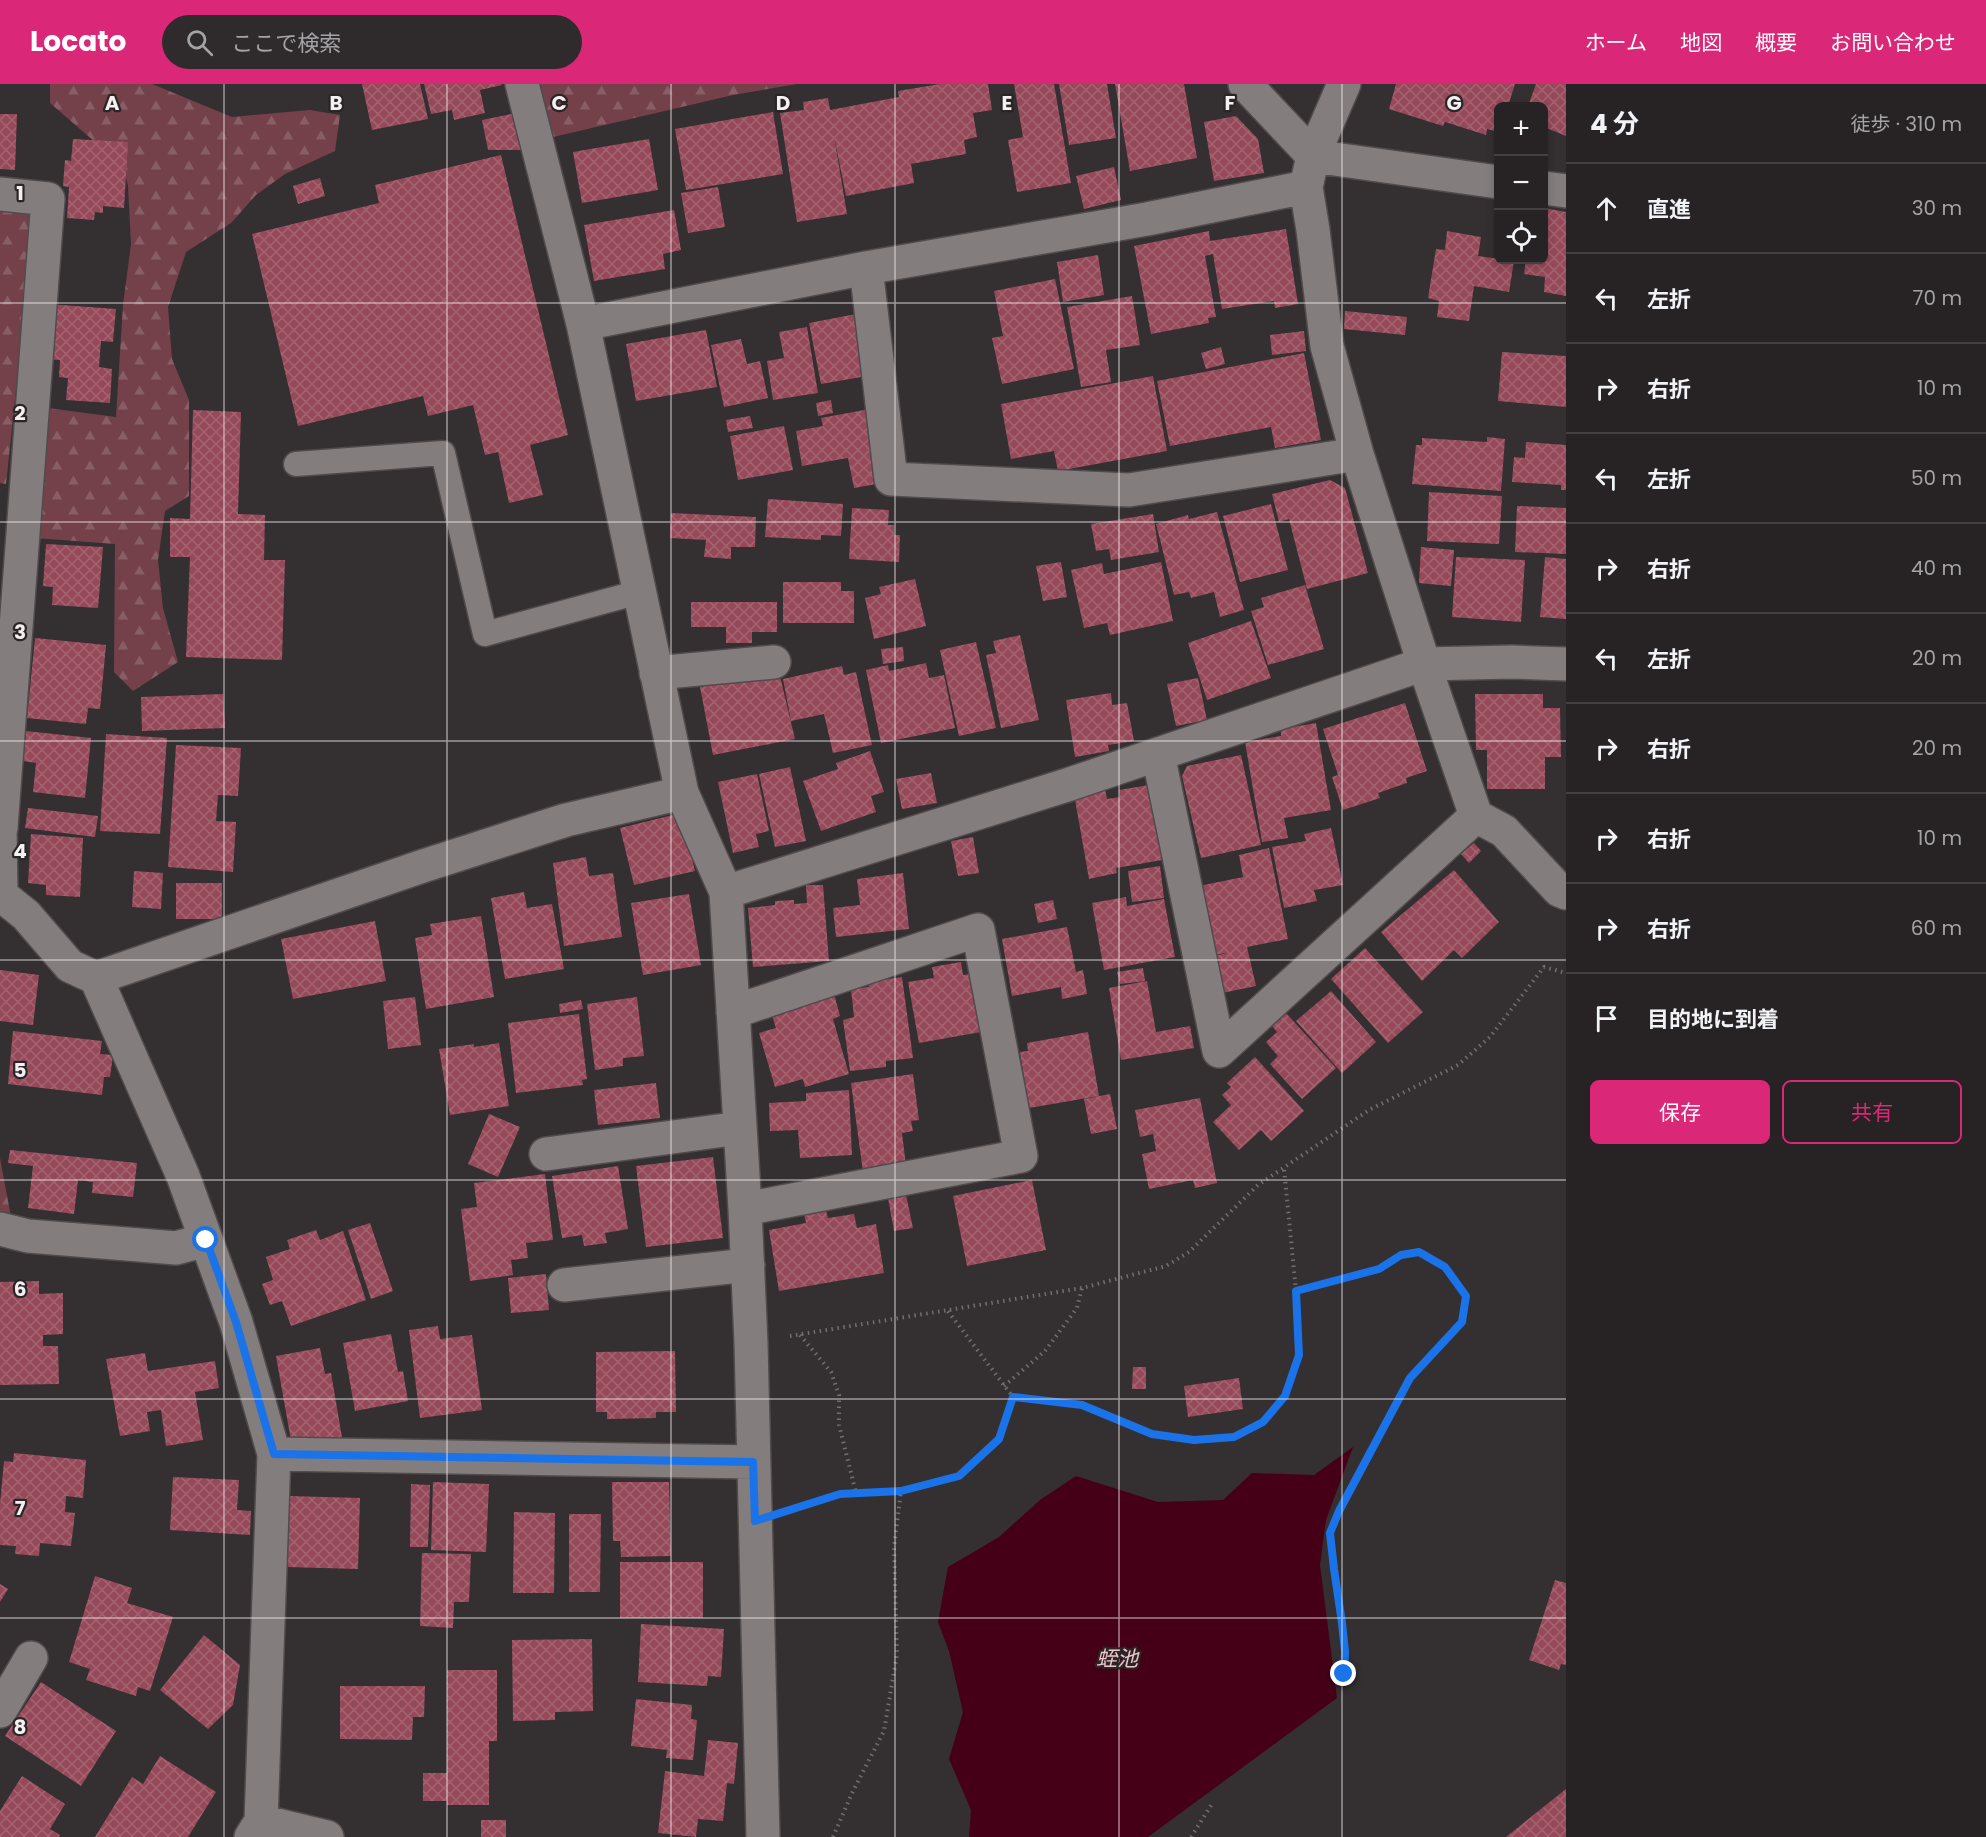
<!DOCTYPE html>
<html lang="ja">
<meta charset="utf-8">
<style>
:root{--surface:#272324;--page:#2f2b2c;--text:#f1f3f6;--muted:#a4a4a6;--line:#434041;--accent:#db2777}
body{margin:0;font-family:Poppins,"Noto Sans JP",sans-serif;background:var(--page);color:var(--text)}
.controls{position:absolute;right:18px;top:18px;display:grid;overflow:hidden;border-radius:9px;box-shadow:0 3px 9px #0003}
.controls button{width:54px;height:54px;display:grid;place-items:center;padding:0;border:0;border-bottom:2px solid var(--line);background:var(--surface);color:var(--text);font:30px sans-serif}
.stop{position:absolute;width:18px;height:18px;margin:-14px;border:4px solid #1a73e8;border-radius:50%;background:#fff}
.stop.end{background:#1a73e8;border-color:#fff;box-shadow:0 2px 6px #0008}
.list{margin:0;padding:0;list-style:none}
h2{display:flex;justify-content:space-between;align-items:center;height:78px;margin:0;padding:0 24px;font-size:26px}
h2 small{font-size:20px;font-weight:400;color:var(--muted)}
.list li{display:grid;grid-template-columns:39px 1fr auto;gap:18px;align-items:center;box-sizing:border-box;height:90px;padding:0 24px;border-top:2px solid var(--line)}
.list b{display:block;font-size:22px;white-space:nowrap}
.list em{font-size:20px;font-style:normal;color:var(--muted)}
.actions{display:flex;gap:12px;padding:18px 24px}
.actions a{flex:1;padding:14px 0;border:2px solid var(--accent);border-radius:9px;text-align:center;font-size:21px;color:var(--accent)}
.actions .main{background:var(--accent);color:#fff}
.icon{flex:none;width:33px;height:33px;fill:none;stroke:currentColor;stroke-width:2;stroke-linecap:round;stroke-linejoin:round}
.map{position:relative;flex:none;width:1566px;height:1753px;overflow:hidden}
header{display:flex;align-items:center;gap:36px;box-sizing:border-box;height:84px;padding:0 30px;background:var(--accent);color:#fff}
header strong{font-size:28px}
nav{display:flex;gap:33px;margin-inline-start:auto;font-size:21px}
.search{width:420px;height:54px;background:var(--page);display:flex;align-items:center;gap:15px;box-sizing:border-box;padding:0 21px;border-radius:33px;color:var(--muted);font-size:22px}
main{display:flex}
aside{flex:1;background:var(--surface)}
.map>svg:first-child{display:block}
</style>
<header>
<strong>Locato</strong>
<div class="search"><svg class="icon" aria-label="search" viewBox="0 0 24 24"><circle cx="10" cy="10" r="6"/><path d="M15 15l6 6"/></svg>ここで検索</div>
<nav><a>ホーム</a><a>地図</a><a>概要</a><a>お問い合わせ</a></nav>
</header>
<main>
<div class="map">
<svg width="1566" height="1753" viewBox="0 0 1566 1753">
<defs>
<pattern id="forest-firs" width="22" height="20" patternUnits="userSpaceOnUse" patternTransform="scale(1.5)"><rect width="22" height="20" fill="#74414b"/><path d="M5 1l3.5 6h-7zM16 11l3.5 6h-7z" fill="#885d65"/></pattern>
<pattern id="building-cross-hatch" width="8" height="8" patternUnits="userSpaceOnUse" patternTransform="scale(1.5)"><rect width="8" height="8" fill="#954959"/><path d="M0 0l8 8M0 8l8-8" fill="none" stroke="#a46471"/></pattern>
</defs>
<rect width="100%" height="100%" fill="#342f30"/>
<path fill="url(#forest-firs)" d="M50 0H152L232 33 310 26 340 31 335 67 285 90 256 111 231 139 186 168 168 223 172 275 189 316V412L165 427 158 476 163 524 178 578 133 607 114 588 115 460 35 454 40 323 116 333 123 221 131 160 128 102 123 80 95 58 50 19Z
M534 0H797L733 11 549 54Z
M0 123 35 127 6 400 0 399Z
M0 1074 11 1133 0 1131Z"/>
<path fill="#450017" d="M1353 1363 1326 1436 1320 1481 1337 1614 1148 1753H969L971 1726 949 1675 963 1628 949 1567 938 1538 948 1483 999 1453 1040 1416 1076 1392 1158 1418 1223 1416 1252 1389 1314 1391Z"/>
<path fill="url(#building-cross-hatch)" d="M362 0H420L428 35 372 46Z
M424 0H501L502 1 480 6 485 29 454 36 452 26 431 30Z
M940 0H988L992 26 973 29 977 53 964 56 966 70 911 80 914 99 846 112 834 52 847 130 797 138 780 29 804 26 803 18 828 14 830 26 899 13 898 7Z
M1014 0H1054L1071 99 1017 108 1008 56 1023 53Z
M1059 0H1107L1116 54 1069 61Z
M1115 0H1184L1197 74 1130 87Z
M1396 0H1515L1508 22H1498V48L1487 45 1486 51 1445 38 1443 42 1389 25Z
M1536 0H1566V52L1544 43V22H1528Z
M773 28 783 90 686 106 675 45Z
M516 29 523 66H488L482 36Z
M0 30H17L15 86 0 85Z
M1236 32 1258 55 1264 89 1214 97 1204 38Z
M73 55 128 58 124 124 103 122V129L95 128 94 136 67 134 69 103 63 102 65 76 71 77Z
M649 55 658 106 582 119 573 68Z
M501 71 568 351 530 361 543 411 509 419 498 368 485 371 473 321 428 332 423 312 298 342 252 150 379 119 375 101Z
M1114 83 1121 116 1084 125 1076 92Z
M320 94 325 112 298 120 293 102Z
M718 103 725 143 688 149 681 109Z
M1544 124 1566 128V212L1544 208 1545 193 1524 190 1526 176H1544Z
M674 126 681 166 663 170 665 185 594 197 584 141Z
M1286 145 1298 220 1275 224 1274 217 1222 225 1213 170 1205 172 1216 233 1208 234 1209 239 1151 250 1134 162 1209 147 1210 157Z
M1447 147 1481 153 1478 172 1514 177 1509 208 1474 202 1469 237 1437 233 1439 217 1428 214 1436 165 1445 166Z
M1098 171 1104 211 1063 218 1057 178Z
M1055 195 1074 285 1002 300 992 254 1003 252 994 207Z
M1132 212 1140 261 1106 266 1111 298 1081 303 1067 223Z
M48 220 116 225 113 258 101 257 99 283 112 285 110 319 66 316 68 294 59 293 60 276 44 275Z
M1345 227 1407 233 1405 251 1344 245Z
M856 230 867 292 821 300 809 239Z
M807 243 818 309 773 316 767 277 784 274 779 248Z
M706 246 717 303 636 317 626 260Z
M1304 247 1306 267 1272 271 1270 251Z
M741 255 747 280 760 277 768 314 724 323 711 261Z
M1221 263 1225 280 1206 285 1201 269Z
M1502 268 1566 272V323L1498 317Z
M1304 269 1321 356 1275 364 1271 343 1170 362 1157 297Z
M1153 292 1167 367 1058 387 1054 367 1011 375 1001 320Z
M831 316 833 329 818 332 816 319Z
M875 324 888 398 854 404 848 374 802 382 796 347 823 342 821 334Z
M193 326 241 328 238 430 265 431 264 476H285L282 576 186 573 190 473H170V434L190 435Z
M750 332 753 344 728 348 726 336Z
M784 342 793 386 738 396 730 352Z
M1487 353 1505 355 1501 407 1412 400 1416 361H1422V354L1487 358Z
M1526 358 1566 361V406H1561V401L1512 398 1514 373 1525 374Z
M1330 396 1345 404 1368 489 1307 505 1289 435 1279 438 1272 410Z
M1429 408 1502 412 1499 460 1427 457Z
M768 415 843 420 841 452 821 451V456L765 453Z
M1271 420 1288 486 1240 498 1223 432Z
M1517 422 1566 424V470L1515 468Z
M852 424 889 426 888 441H894V451H900L899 478 849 475Z
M1217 428 1244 526 1220 533 1214 508 1191 514 1189 508 1174 511 1156 440 1188 431 1189 435Z
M671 429 756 433 755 463H731V475L704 473 706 456 670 454Z
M1153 430 1159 468 1111 476 1109 465 1096 467 1091 440Z
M46 460 103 463 98 524 52 521 53 503 43 502Z
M1421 463 1454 466 1451 502 1419 499Z
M1456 473 1525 476 1521 538 1452 533Z
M1545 473 1566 475V535L1540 533Z
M1061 478 1067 513 1043 517 1036 482Z
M1161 478 1173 537 1110 551 1107 539 1084 544 1071 486 1102 479 1104 490Z
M915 495 926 542 874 555 865 514 881 510 879 503Z
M783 498H841V507H854V539H783Z
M1305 501 1324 565 1268 581 1251 527 1264 523 1261 514Z
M691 518H777V548H752V559H726V543H691Z
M1251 537 1271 594 1207 616 1188 559Z
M1020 551 1039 636 1001 644 986 571 996 569 993 557Z
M35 554 106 561 100 625 88 624 86 640 27 634Z
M976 558 996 644 959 652 940 566Z
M903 563 904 577 883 580 881 565Z
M926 579 929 594 944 591 955 644 881 659 866 586 888 581 889 587Z
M842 582 844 591 856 588 872 661 833 669 824 630 791 637 783 595Z
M779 588 795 655 713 671 700 603Z
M1198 594 1207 636 1176 642 1167 600Z
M1111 609 1112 621 1127 619 1134 657 1108 661 1109 667 1075 673 1066 616Z
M223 610 225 644 142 647 141 613Z
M1475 610H1543V624H1560L1561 673H1545V705H1487V666H1476Z
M1405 619 1427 687 1406 694 1407 699 1378 709 1380 714 1343 726 1332 693 1338 691 1323 645Z
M1316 639 1331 726 1284 734 1288 754 1262 758 1245 658 1281 652V645Z
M26 647 91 654 85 714 33 708 36 679 23 677Z
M106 650 167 654 160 750 100 747Z
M176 661 241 664 238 712 218 711 216 737 236 738 233 788 168 783Z
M870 667 884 708 871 712 876 728 821 747 803 697 838 685 836 679Z
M1241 671 1261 761 1201 774 1182 692 1187 682Z
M790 683 806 757 775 763 759 690Z
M931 689 937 719 902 725 896 695Z
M757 690 769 747 756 750 759 763 733 769 718 698Z
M1149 701 1162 776 1116 784 1117 789 1089 795 1074 710 1105 705 1107 715 1120 713 1119 706Z
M28 724 98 732 95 753 25 744Z
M681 729 695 787 634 801 620 744Z
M1331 744 1343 801 1314 806 1317 817 1284 824 1272 763 1306 757 1304 750Z
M31 750 83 754 80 813 46 811V801L28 799Z
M973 753 979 789 958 792 951 757Z
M1474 759 1481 767 1469 779 1461 770Z
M1269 764 1288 855 1247 863 1256 902 1222 909 1214 872 1227 869 1213 871 1199 802 1243 793 1239 771Z
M586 773 589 792 613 789 622 853 564 862 553 779Z
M1160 782 1164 814 1132 818 1128 787Z
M1454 786 1499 838 1462 874 1454 866 1422 897 1381 848Z
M134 787 163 789 161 825 132 823Z
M903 789 909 845 836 853 833 824 860 821 857 795Z
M176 799H222V835H176Z
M806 801H823L829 877 753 883 748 824 775 821V817L794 816V820L807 819Z
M524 808 527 824 552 820 564 885 505 895 491 814Z
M689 810 701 881 643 891 631 819Z
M1126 813 1127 822 1164 815 1175 873 1104 886 1092 819Z
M1053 816 1057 835 1038 839 1034 820Z
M481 832 494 913 426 925 415 854 432 851 430 840Z
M375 837 386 897 293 915 281 855Z
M1067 843 1076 888 1083 886 1087 910 1062 915 1061 903 1012 912 1002 855Z
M1365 864 1423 928 1388 959 1331 895Z
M961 878 963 891 971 890 981 948 919 959 908 898 934 894 932 883Z
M1143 884 1145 897 1120 900 1117 888Z
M0 886 39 891 33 941 0 937Z
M902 893 913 974 886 977V983L850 987 843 936 854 933 851 905 869 903 868 898Z
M1147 897 1156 948 1190 942 1194 964 1121 976 1109 904Z
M1331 907 1376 958 1342 989 1296 937Z
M834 910 840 932 833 935 849 990 805 1003 803 995 775 1003 759 949 776 944 771 929Z
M415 913 421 961 388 965 383 917Z
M637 913 644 972 623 974V982L595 986 587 920Z
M581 916 583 925 560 929 559 920Z
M1286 929 1336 984 1302 1015 1270 980 1278 972 1266 958 1277 948 1272 942Z
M579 930 587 995 582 996 583 1001 516 1009 508 939Z
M13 947 102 957 100 970 113 971 110 993H104L102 1011 8 1000Z
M1088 948 1099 1012 1029 1024 1020 968 1028 967 1027 959Z
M499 959 509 1022 450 1031 439 965 474 960V963Z
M1255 973 1304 1027 1271 1057 1261 1046 1239 1066 1213 1038 1231 1021 1222 1011 1231 1003 1227 999Z
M913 990 919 1036 911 1037 913 1047 902 1049 906 1082 863 1088 851 999Z
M656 999 660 1034 598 1041 594 1006Z
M849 1006 852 1071 800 1074 798 1046 770 1047 769 1019 806 1017V1009Z
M1110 1010 1117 1045 1091 1050 1084 1015Z
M1200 1014 1217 1099 1195 1104 1193 1096 1149 1105 1142 1070 1156 1067 1153 1050 1140 1053 1135 1026Z
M489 1030 520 1043 498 1093 468 1080Z
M10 1066 137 1079 133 1113 92 1109 93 1098 78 1096 74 1130 28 1124 33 1082 8 1079Z
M713 1073 723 1154 646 1163 636 1082Z
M618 1082 628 1145 605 1149 607 1159 584 1162 582 1151 562 1154 552 1092Z
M545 1090 553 1156 526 1159 528 1174 511 1176 513 1191 470 1197 461 1125 477 1123 474 1099Z
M1032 1096 1046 1166 967 1182 953 1112Z
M906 1111 913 1144 894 1147 888 1114Z
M826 1127 828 1134 854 1130 857 1144 876 1140 884 1189 779 1207 769 1146 806 1139 804 1130Z
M370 1139 393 1207 371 1215 348 1146Z
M316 1146 320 1156 343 1147 366 1216 291 1242 282 1217 270 1221 262 1200 273 1196 266 1173 290 1165 287 1156Z
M546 1190 549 1226 511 1229 508 1194Z
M39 1197V1210L63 1209V1250L43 1251V1262H58L59 1300 0 1301V1198Z
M438 1242 440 1255 472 1251 482 1326 420 1334 409 1246Z
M391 1250 398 1288 403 1287 408 1317 355 1327 343 1259Z
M320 1264 325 1290 331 1289 343 1359 293 1368 276 1272Z
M675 1267 676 1328H656V1334L607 1335V1328H596V1268Z
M145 1269 148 1287 215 1277 219 1304 195 1308 203 1356 166 1362 161 1326 147 1328 150 1347 120 1352 106 1275Z
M1133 1283H1146V1305H1132Z
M1239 1294 1243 1325 1188 1333 1184 1302Z
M14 1369 86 1376 83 1414 66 1412 65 1428 75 1429 71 1462 40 1459 39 1472 15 1470 16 1462 0 1461V1420L4 1377 13 1378Z
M173 1393 239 1396 237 1426 251 1427 250 1451 170 1446Z
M433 1398 489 1400 486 1468 431 1466Z
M612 1398H669L671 1472 621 1473 620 1457H613Z
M411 1400 430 1401 428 1463H410Z
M289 1412 360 1414 358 1485 287 1483Z
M514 1428 555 1429 554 1509H513Z
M569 1430H601L600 1508H569Z
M422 1469 471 1470 469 1518H454L453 1544 420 1542Z
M620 1478H703V1534H620Z
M95 1492 132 1504 127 1519 173 1533 150 1607 138 1603 136 1612 86 1596 90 1585 69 1578Z
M1555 1496 1566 1499V1581L1561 1580 1559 1586 1529 1576Z
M0 1500 8 1505 0 1518Z
M641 1540 724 1545 721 1593 708 1592 707 1602 638 1598Z
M204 1551 240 1581 233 1621 208 1645 160 1606Z
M592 1555 593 1627 555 1628V1636L513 1637 512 1556Z
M447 1586H497V1657H489V1721H447V1717H423V1689H447Z
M41 1598 116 1647 81 1702 5 1652Z
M340 1602H425L424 1633H413L412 1656 340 1655Z
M636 1615 692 1621 691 1635 697 1636 693 1676 666 1674 667 1666 631 1662Z
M708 1656 738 1659 734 1700 727 1699 723 1737 698 1735 696 1753 658 1749 665 1687 704 1692Z
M160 1672 216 1708 188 1753H95L132 1693 143 1700Z
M22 1692 65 1720 50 1745 60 1751 59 1753H0V1727Z
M1566 1705V1753H1506Z
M481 1736H506V1753H481Z"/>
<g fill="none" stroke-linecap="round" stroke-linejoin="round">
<defs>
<path id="lane" d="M296 380 443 369 485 550 639 508"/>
<path id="street" d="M522 0 583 240 682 709 726 808 745 1125 751 1259 763 1753
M1245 0 1313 72 1498 98
M1544 104 1566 107
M0 110 48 115 1 744
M866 184 891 395 1129 406 1357 370
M583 240 866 184 1147 135 1306 103
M656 589 774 578
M1158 670 1219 967 1476 732 1424 580 1357 370 1327 262 1313 146 1306 103 1313 72 1344 0
M1476 732 1504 747 1559 806 1566 809
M0 744 1 811 26 831 70 882 96 894 183 1092 236 1238 274 1370 261 1737 251 1753
M726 808 1067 701 1424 580 1512 578 1566 580
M96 894 423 782 566 736 682 709
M733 928 978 846 1021 1072 745 1125
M546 1070 740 1044
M0 1145 28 1152 176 1164 206 1156
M564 1201 748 1181
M274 1370 753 1378
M0 1627 31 1574
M261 1737 327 1753"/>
</defs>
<use href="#lane" stroke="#504b4c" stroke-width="27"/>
<use href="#street" stroke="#504b4c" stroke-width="36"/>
<path stroke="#736f70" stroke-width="4" stroke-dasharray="1.5 4.5" stroke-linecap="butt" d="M1296 1207 1379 1185 1401 1171 1419 1168 1445 1183 1466 1212 1462 1238 1410 1294 1339 1427 1331 1449 1334 1484 1342 1539 1345 1567 1344 1590
M800 1251 831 1288 839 1311V1341L856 1409
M790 1252 1082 1204 1166 1182 1189 1168 1258 1101 1369 1026 1458 981 1490 953 1544 883 1566 889
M1004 1302 1045 1267 1077 1224 1082 1204
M1013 1313 1082 1321 1152 1350 1194 1356 1234 1353 1263 1338 1285 1312 1299 1271 1296 1207 1284 1084
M796 1424 840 1410 901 1407
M833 1753 853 1707 884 1647 897 1570 894 1463 901 1407 959 1392 999 1355 1013 1313 947 1226
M1191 1753 1212 1720"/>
<use href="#lane" stroke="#837d7e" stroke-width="24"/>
<use href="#street" stroke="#837d7e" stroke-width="33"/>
</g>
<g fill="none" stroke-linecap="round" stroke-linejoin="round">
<path stroke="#1a73e8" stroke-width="8" d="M206 1156 236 1238 274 1370 753 1378 755 1437 840 1410 901 1407 959 1392 999 1355 1013 1313 1082 1321 1152 1350 1194 1356 1234 1353 1263 1338 1285 1312 1299 1271 1296 1207 1379 1185 1401 1171 1419 1168 1445 1183 1466 1212 1462 1238 1410 1294 1339 1427 1330 1449 1334 1485 1342 1539 1345 1568 1344 1590"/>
</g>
<path fill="none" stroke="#f4f0f1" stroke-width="1.5" stroke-opacity="0.55" d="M224 0V1753M447 0V1753M671 0V1753M895 0V1753M1119 0V1753M1342 0V1753M0 219H1566M0 438H1566M0 657H1566M0 876H1566M0 1096H1566M0 1315H1566M0 1534H1566"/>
<g text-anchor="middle" stroke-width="4.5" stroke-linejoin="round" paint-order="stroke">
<g font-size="21" font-style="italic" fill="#f1c3ca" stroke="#2a2526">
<text x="1117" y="1582">蛭池</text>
</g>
</g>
<g font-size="20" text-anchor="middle" font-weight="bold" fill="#f4f0f1" stroke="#2a2526" stroke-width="4.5" stroke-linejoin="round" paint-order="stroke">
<text x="112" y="26">A</text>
<text x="336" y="26">B</text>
<text x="559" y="26">C</text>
<text x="783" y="26">D</text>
<text x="1007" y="26">E</text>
<text x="1230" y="26">F</text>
<text x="1454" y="26">G</text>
<text x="20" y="116">1</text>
<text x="20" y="336">2</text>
<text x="20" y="555">3</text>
<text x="20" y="774">4</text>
<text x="20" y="993">5</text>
<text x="20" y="1212">6</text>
<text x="20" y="1431">7</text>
<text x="20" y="1650">8</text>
</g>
</svg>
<div class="controls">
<button>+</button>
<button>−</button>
<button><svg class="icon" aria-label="locate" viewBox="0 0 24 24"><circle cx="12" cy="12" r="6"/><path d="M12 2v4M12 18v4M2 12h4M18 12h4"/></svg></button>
</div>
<div class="stop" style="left:206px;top:1156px"></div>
<div class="stop end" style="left:1344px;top:1590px"></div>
</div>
<aside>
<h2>4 分<small>徒歩 · 310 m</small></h2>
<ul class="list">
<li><svg class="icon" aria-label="ahead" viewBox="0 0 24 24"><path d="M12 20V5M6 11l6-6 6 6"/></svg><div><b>直進</b></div><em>30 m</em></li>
<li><svg class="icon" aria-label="left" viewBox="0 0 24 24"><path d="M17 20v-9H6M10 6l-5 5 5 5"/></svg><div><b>左折</b></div><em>70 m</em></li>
<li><svg class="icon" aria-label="right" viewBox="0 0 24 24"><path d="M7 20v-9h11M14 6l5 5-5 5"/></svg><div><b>右折</b></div><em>10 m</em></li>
<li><svg class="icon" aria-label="left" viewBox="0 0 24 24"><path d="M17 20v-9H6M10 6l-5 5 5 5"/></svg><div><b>左折</b></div><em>50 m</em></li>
<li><svg class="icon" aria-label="right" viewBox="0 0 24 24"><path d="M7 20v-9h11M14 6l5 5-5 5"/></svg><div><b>右折</b></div><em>40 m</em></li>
<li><svg class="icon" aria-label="left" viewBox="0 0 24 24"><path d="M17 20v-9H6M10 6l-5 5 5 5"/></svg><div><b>左折</b></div><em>20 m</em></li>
<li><svg class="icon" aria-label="right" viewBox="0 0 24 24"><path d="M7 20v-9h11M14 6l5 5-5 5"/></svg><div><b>右折</b></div><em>20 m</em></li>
<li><svg class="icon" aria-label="right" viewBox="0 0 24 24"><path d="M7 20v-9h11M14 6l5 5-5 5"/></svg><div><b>右折</b></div><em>10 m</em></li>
<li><svg class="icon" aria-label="right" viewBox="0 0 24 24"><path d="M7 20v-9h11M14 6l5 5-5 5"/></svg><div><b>右折</b></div><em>60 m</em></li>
<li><svg class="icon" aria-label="arrive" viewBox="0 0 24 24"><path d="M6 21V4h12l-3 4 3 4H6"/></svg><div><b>目的地に到着</b></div></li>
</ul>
<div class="actions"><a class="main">保存</a><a>共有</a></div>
</aside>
</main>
